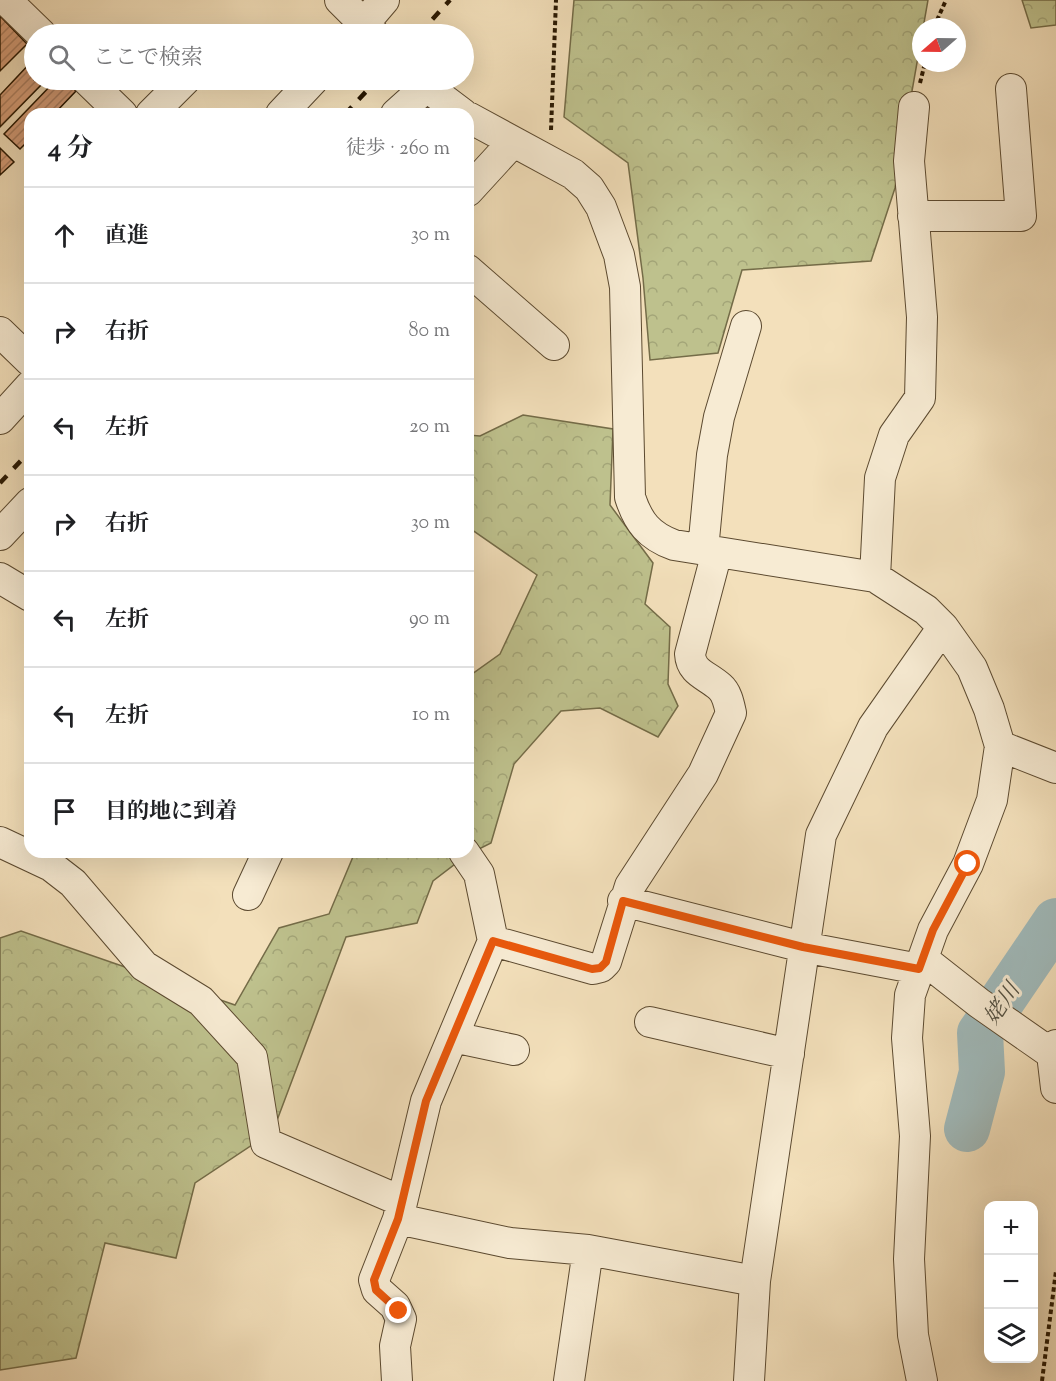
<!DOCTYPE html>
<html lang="ja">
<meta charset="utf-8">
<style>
:root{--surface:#fff;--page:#f6f6f6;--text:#202124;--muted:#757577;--line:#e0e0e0}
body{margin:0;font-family:"Sorts Mill Goudy","Noto Serif JP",serif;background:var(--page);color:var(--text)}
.controls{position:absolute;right:18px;bottom:18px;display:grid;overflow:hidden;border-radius:12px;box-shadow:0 6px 24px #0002}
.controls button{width:54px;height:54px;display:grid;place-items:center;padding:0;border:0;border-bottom:2px solid var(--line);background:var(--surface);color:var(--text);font:30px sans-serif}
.compass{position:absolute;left:912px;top:18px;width:54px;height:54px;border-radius:50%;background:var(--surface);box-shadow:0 6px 24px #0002;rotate:250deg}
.stop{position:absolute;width:18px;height:18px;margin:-14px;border:4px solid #ea580c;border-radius:50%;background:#fff}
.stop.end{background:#ea580c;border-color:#fff;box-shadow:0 2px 6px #0008}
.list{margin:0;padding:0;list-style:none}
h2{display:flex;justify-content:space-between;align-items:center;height:78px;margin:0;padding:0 24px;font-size:26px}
h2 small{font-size:20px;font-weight:400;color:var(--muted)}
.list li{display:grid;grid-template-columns:39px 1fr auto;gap:18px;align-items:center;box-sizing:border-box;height:96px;padding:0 24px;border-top:2px solid var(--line)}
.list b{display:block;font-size:22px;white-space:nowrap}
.list em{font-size:20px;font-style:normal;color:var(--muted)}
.icon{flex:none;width:33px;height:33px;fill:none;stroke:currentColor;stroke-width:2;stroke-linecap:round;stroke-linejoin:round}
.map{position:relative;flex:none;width:1056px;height:1381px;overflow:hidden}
.search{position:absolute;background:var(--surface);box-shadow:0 6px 24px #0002;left:24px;top:24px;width:450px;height:66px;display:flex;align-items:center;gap:15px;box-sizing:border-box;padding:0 21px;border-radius:33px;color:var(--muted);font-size:22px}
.panel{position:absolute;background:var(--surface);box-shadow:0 6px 24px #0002;left:24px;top:108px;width:450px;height:750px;border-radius:18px}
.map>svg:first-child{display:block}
</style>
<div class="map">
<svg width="1056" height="1381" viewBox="0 0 1056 1381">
<defs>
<pattern id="forest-crowns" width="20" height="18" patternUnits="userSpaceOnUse" patternTransform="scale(1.5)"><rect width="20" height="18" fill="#bec18d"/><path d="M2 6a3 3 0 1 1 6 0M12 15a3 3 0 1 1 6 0" fill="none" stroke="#a3a578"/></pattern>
<pattern id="building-hatch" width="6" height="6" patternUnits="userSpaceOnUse" patternTransform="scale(1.5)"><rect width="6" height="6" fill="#d79f7a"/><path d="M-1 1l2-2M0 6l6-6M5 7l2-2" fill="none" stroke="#ae8162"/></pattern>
</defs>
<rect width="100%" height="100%" fill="#f3e0bb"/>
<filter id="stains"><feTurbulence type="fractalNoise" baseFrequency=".00333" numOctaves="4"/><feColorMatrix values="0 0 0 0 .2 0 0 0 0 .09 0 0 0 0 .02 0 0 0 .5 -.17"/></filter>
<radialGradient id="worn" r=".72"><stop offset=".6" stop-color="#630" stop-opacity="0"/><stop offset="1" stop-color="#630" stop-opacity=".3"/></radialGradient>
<path fill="url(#forest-crowns)" stroke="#746c48" stroke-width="1.5" d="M574 0H928L895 188 871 261 742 270 718 353 650 360 643 278 628 163 564 117Z
M1022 0H1056V25L1031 28Z
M523 415 613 429 610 505 653 563 645 604 670 627 668 684 678 706 658 737 600 708 561 711 514 764 491 843 467 855 433 881 417 923 346 937 273 1131 195 1183 176 1258 105 1243 76 1358 0 1370V938L21 931 235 1005 279 928 329 914 355 852H468V677L500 654 537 575 468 527V435L480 436Z"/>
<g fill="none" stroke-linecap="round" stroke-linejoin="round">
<path stroke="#a0babb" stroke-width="46" d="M967 1129 982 1072 980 1033 1056 921"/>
</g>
<path fill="url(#building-hatch)" stroke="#291802" stroke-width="1.5" d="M0 16 27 44 0 71Z
M34 59V80H46L0 127V95Z
M56 80H64L76 91 54 114H30V139L20 149 4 134Z
M0 148 14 162 0 175Z"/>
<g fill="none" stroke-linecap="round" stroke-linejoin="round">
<defs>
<path id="minor" d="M6 0 41 34
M340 0 374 34
M355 34 384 0
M87 80 122 114
M418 80 463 114
M151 114 185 80
M281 114 313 80
M396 114 426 87
M468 117 573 174 589 188 601 207 619 255 625 287 630 497C638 522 649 536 674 545L875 577 926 610 943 627 972 668 989 709 1000 746 992 800 968 864 933 930 910 995 907 1038 915 1136 909 1259 913 1335 922 1381
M468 191 512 143
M913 216H1021L1011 89
M468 270 554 345
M0 332 30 361
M0 419 30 386
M0 535 30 503
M703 550 712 455 719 417 746 326
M875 577 880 478 894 435 920 398 922 317 909 161 914 107
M0 578 30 596
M1000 746 1056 768
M0 842 51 866 73 883 144 966 201 1001 252 1057 266 1143 401 1201
M248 895 268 852
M623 901 803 947 919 969
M493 941 593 969 601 967 606 962 630 886 703 774 731 713C729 704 727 693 720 687 707 675 691 673 690 654L717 552
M923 959 979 1003 1052 1054
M650 1022 789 1054
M453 1037 514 1050
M1056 1045 1052 1054 1056 1088
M398 1219 510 1243 588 1250 755 1281
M397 1381 395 1346 401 1319 395 1306 377 1290 374 1280 398 1219 426 1101 493 941 479 874 464 852
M569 1381 588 1250
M749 1381 755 1281 821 835 873 727 943 627"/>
</defs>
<use href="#minor" stroke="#5c4a30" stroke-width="32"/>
<path stroke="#291802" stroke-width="4" stroke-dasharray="4.5 3" stroke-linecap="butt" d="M934 27 946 0
M920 83 925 63
M551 130 556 0
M1042 1381 1056 1271"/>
<use href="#minor" stroke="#f7ebd3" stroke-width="30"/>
<path stroke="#291802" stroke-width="4.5" stroke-dasharray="10 10" stroke-linecap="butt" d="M419 34 450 0
M345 114 377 80
M0 483 30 451"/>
</g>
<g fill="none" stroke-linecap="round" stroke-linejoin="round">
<path stroke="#ea580c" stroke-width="8" d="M399 1311 376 1290 374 1280 398 1219 426 1101 493 941 592 969 600 968 606 962 623 901 803 947 919 969 933 930 968 864"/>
</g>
<g text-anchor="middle" stroke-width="6" stroke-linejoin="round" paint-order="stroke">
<g font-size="22" font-style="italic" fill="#535143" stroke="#f7ebd3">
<text transform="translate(1001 1003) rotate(-56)" y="8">姥川</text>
</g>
</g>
<rect width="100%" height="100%" filter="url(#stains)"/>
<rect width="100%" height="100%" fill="url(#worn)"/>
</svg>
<div class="controls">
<button>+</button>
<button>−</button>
<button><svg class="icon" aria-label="layers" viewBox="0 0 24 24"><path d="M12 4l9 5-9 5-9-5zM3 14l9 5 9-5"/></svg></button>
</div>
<svg class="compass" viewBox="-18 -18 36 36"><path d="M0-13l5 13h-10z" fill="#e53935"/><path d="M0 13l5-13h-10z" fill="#757577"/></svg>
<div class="stop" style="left:968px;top:864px"></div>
<div class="stop end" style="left:399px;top:1311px"></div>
<div class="search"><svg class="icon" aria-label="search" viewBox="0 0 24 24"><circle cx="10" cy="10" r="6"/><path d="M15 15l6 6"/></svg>ここで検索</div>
<section class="panel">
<h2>4 分<small>徒歩 · 260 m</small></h2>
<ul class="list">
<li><svg class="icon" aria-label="ahead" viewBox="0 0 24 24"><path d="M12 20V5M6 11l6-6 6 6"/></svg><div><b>直進</b></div><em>30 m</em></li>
<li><svg class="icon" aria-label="right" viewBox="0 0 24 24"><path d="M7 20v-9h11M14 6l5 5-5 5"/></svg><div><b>右折</b></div><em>80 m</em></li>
<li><svg class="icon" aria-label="left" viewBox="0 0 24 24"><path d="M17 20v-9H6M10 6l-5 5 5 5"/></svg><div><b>左折</b></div><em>20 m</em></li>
<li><svg class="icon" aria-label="right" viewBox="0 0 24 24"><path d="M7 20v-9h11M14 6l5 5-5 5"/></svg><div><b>右折</b></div><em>30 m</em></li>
<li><svg class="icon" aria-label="left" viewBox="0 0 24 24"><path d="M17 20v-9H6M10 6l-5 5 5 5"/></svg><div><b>左折</b></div><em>90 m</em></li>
<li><svg class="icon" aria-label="left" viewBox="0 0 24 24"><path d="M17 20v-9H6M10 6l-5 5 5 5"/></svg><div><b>左折</b></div><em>10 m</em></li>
<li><svg class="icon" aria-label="arrive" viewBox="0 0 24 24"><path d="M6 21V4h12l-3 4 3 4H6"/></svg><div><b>目的地に到着</b></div></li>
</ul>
</section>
</div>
